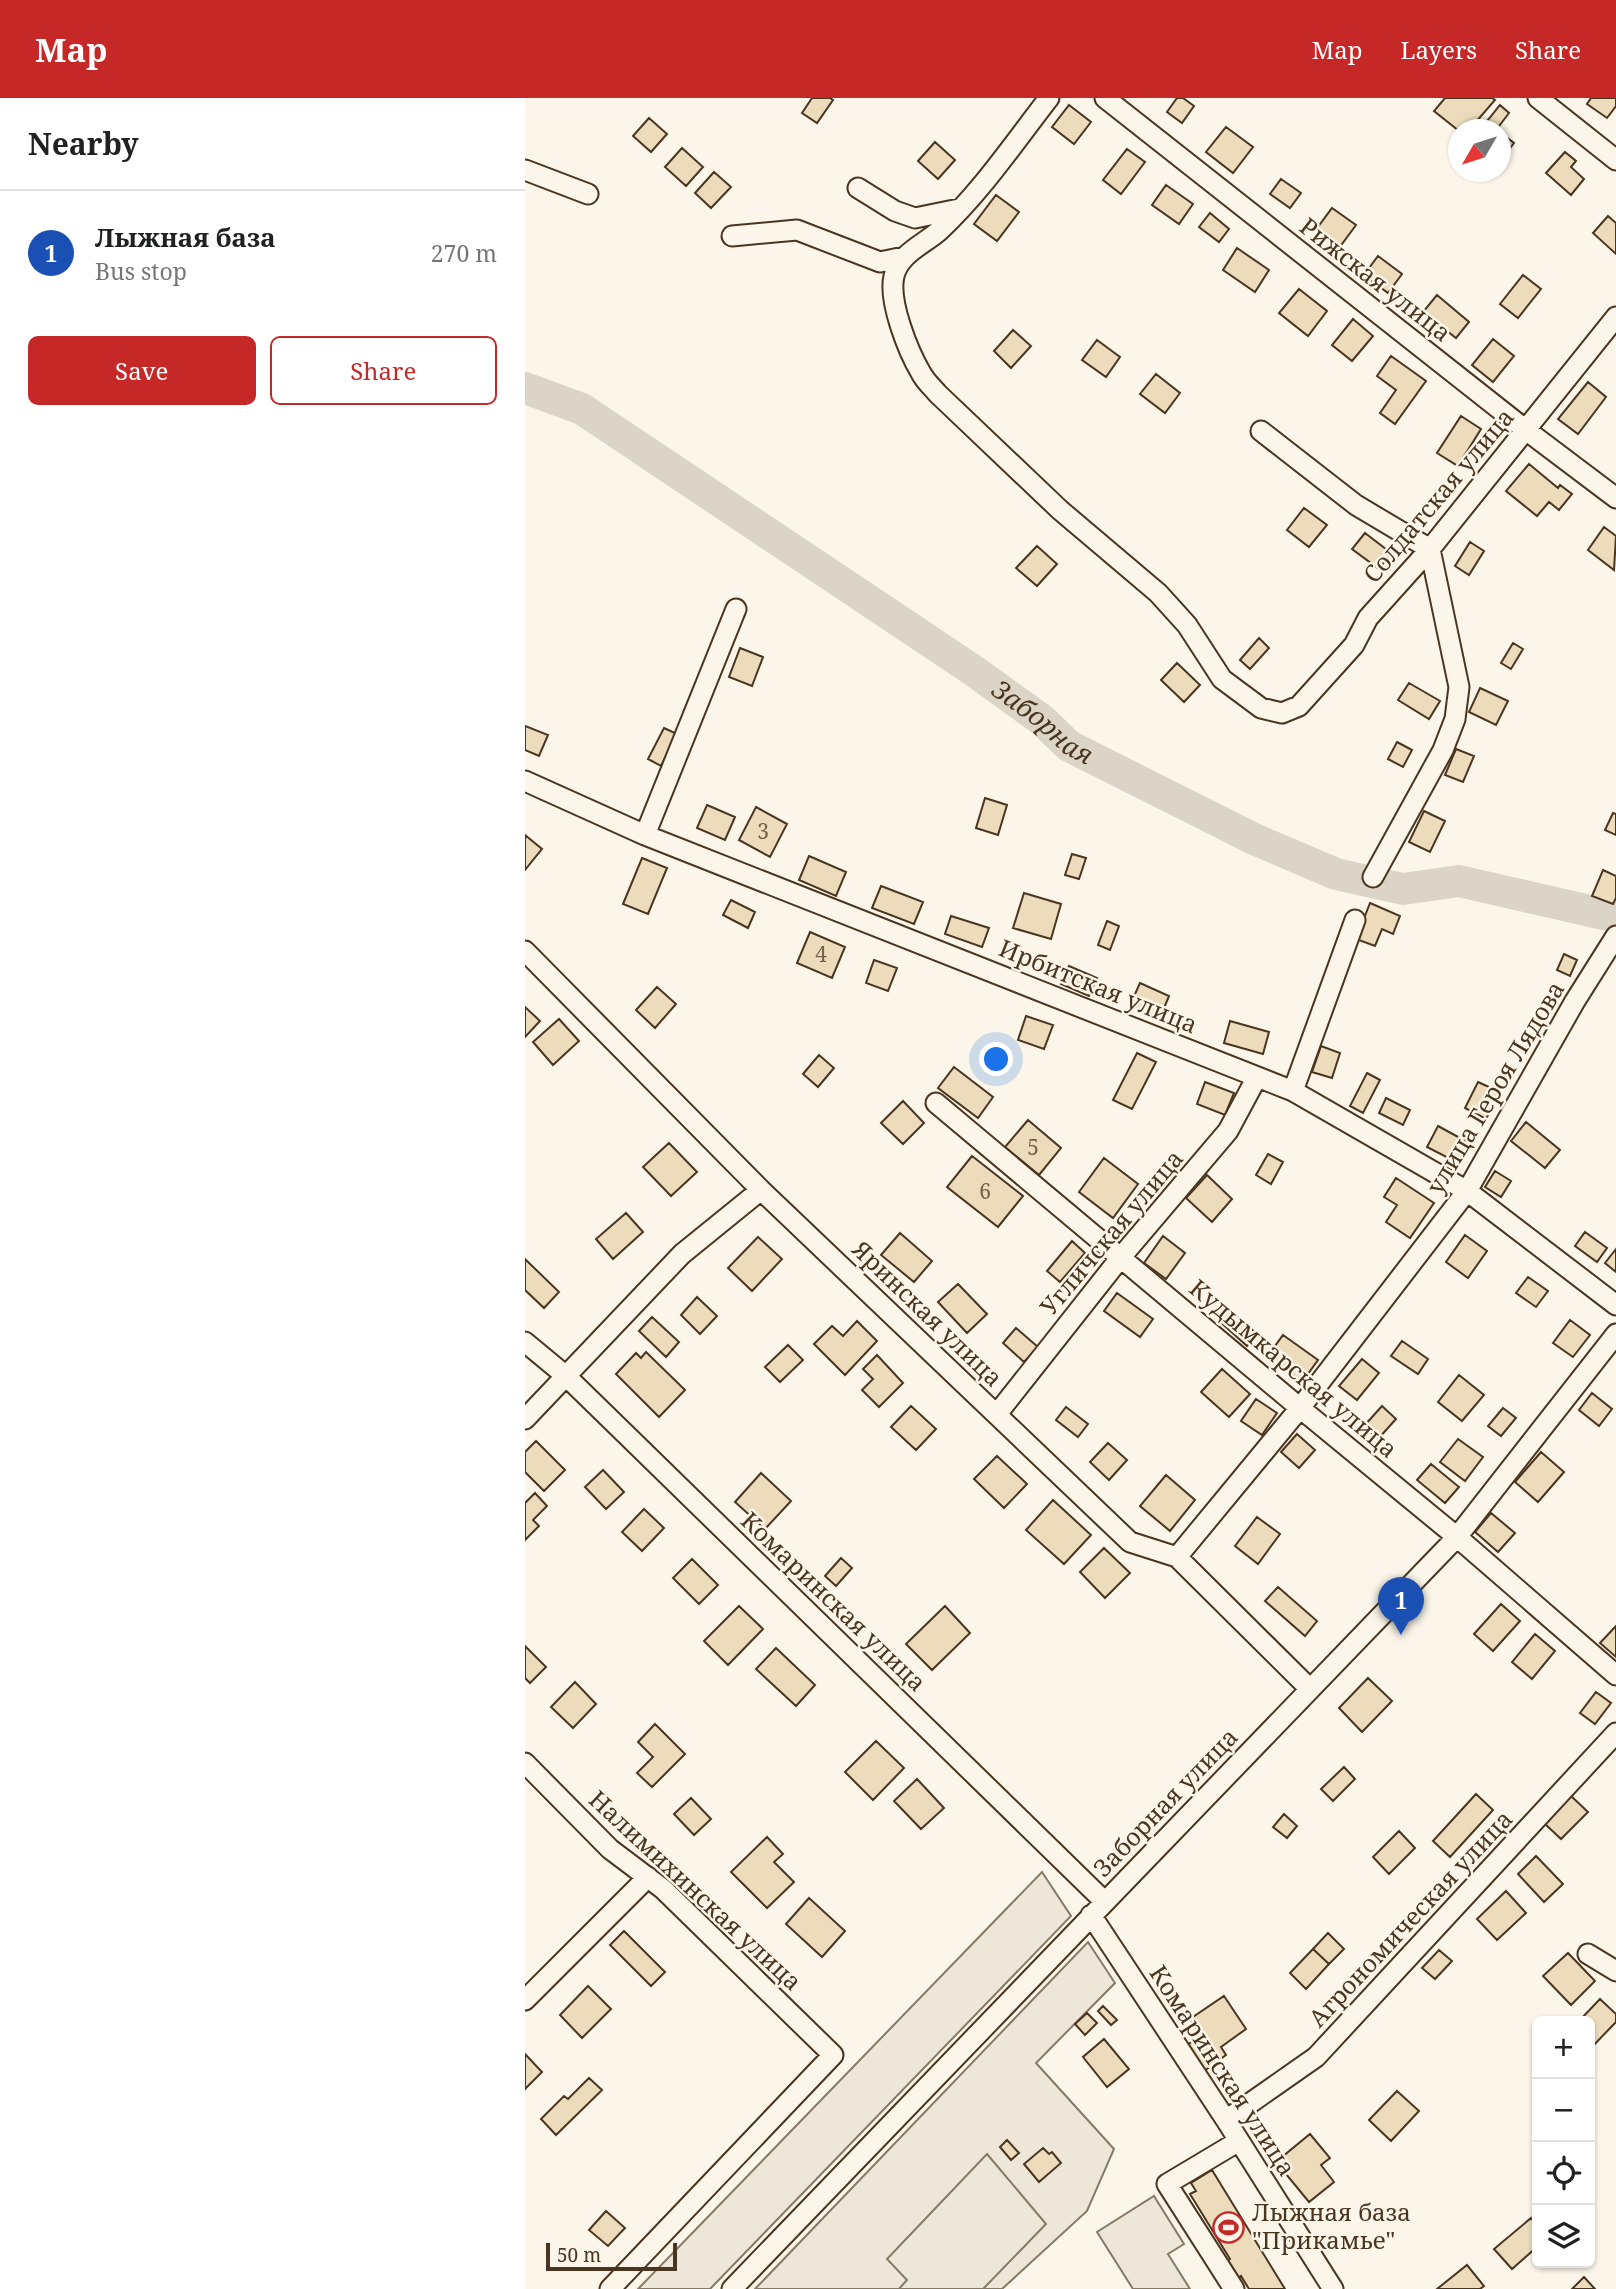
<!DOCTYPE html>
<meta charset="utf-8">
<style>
:root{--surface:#fff;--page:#f2f2f2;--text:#202124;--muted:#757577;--line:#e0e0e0;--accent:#c62828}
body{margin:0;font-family:"Noto Serif",serif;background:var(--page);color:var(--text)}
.controls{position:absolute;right:21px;bottom:21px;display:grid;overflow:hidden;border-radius:10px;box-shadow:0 2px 5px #0004}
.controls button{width:63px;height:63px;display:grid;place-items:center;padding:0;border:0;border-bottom:2px solid var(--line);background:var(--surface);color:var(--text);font:35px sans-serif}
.compass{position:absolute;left:923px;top:21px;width:63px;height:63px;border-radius:50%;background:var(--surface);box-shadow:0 2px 5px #0004;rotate:231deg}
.scale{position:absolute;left:21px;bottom:18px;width:131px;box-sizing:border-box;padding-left:7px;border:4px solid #4a3520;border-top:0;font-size:19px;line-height:24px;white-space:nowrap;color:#4a3520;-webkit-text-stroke:5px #fbf6e9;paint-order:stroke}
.you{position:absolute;left:472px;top:962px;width:24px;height:24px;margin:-18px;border:5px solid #fff;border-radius:50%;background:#1a73e8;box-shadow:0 0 0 10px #1a73e833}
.badge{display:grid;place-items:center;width:46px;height:46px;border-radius:50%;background:var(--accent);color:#fff;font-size:23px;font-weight:700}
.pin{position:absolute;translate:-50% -58px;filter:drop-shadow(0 2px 4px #0008)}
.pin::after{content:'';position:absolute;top:37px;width:24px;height:21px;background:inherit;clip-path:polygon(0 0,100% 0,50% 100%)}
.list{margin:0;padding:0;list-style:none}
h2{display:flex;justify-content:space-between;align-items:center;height:91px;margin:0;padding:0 28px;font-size:30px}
h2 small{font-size:23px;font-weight:400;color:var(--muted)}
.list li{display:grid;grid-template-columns:46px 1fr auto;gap:21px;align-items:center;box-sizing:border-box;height:126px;padding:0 28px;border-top:2px solid var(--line)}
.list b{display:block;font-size:26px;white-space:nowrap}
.list p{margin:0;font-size:23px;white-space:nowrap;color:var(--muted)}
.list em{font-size:23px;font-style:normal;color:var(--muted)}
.actions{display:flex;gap:14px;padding:21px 28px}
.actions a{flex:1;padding:16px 0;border:2px solid var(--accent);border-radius:10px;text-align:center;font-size:24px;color:var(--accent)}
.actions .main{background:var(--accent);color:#fff}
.icon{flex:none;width:38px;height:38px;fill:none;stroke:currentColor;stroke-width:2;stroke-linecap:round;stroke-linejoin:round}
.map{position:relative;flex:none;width:1091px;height:2191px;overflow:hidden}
header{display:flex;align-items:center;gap:42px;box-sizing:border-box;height:98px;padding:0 35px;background:var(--accent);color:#fff}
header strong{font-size:33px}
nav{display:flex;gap:38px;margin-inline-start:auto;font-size:24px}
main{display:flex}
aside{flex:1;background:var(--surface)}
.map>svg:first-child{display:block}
</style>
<header>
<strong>Map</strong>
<nav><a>Map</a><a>Layers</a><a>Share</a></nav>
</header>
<main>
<aside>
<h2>Nearby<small></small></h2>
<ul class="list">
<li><span class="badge" style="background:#1a4fb4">1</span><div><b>Лыжная база</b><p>Bus stop</p></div><em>270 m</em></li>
</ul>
<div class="actions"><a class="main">Save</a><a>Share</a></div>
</aside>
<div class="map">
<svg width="1091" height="2191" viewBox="0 0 1091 2191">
<rect width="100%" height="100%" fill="#fbf6e9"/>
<path fill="#ede6d9" stroke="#887966" stroke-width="2" d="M517 1774 546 1818 185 2191H113Z
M563 1844 590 1885 511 1965 589 2051 562 2113 477 2191H230Z
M629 2098 659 2146 643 2156 665 2191H608L572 2134Z"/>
<path fill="#ede7d9" stroke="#887966" stroke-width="2" d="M462 2056 521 2126 458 2191H374L382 2182 362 2161Z"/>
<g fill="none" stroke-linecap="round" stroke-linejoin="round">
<path stroke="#dcd4c6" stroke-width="32" id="s1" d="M0 290 57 311 449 573 517 622 544 648 729 741 811 776 878 791 934 783 1091 819"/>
</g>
<path fill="#ecdcbc" stroke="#4a3520" stroke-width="2" d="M287 0H305L308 2 292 25 277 15Z
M652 0H658L669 8 657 25 642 14Z
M920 0H967L970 2 944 32H934V33L909 13Z
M1066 0H1091V8L1082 20 1062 6Z
M544 7 566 24 549 46 527 29Z
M975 7 984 15 971 32H955Z
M124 20 142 36 126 54 108 38Z
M701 29 728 49 708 75 681 54Z
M976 35 989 45 976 62Z
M410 44 430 62 413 81 393 63Z
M157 50 178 69 161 88 140 69Z
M602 51 620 64 596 96 578 82Z
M1040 54 1051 63 1046 69 1059 81 1046 97 1021 75Z
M189 74 206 89 186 110 170 95Z
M756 81 776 95 765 110 745 96Z
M641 87 668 106 654 126 627 107Z
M471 97 494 114 472 143 449 126Z
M807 110 831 127 814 150 790 133Z
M685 115 704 131 694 144 674 129Z
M1083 118 1091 125V156L1068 135Z
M712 150 744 172 730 194 698 172Z
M853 158 877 176 863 195 839 177Z
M998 177 1016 191 993 220 975 206Z
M774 191 802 213 783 238 754 215Z
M912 197 944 224 931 240 898 214Z
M828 221 848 238 827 263 807 247Z
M488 232 506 248 486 270 469 253Z
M968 241 989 258 968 284 947 267Z
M572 242 595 259 581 279 557 262Z
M866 258 901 283 870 326 855 315 871 292 852 278Z
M631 276 655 295 640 315 615 296Z
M1063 284 1081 299 1053 336 1033 321Z
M936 318 956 331 933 368 912 355Z
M1004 366 1033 390 1035 387 1047 396 1034 412 1024 404 1012 418 981 393Z
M779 410 802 427 784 449 762 432Z
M1079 429 1091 438 1089 472 1063 452Z
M840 435 866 455 854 471 827 451Z
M945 444 959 453 944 477 930 468Z
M512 448 532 466 512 488 491 470Z
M734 540 744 550 725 571 715 562Z
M988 545 998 551 986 571 976 565Z
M215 550 238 559 227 588 204 579Z
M652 565 675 587 659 604 636 582Z
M884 585 915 603 904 621 873 602Z
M955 590 983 603 971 627 944 614Z
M0 628 23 637 14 658 0 652Z
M139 630 152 636 136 668 123 661Z
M872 644 887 652 878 669 863 661Z
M931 651 949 658 938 684 920 677Z
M460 700 482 707 473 737 451 730Z
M182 707 210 719 200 742 172 730Z
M231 709 262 726 245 759 214 742Z
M899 713 920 723 905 754 884 744Z
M1088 715 1091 716V737L1080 732Z
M0 737 17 751 0 772Z
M547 756 561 760 554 781 540 777Z
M284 758 321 774 311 798 274 782Z
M117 760 142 770 123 816 98 806Z
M1078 772 1091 778V800L1088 806 1067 798Z
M356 788 398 804 389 826 347 810Z
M499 795 536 806 526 841 488 830Z
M206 802 230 814 223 830 198 817Z
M845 805 875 818 868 836 857 831 850 848 831 841Z
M426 818 464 830 457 849 420 836Z
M582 823 594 828 585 852 573 847Z
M285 834 320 849 307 880 272 865Z
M1039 856 1052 862 1045 878 1032 872Z
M349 862 372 870 363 893 341 885Z
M544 868 572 880 564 898 536 886Z
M615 885 644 898 635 920 605 907Z
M132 889 151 906 130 930 111 912Z
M0 909 15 923 0 939Z
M501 918 528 927 519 951 493 942Z
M34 921 54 943 28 967 8 944Z
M705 923 744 934 738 956 699 945Z
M796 948 815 955 807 980 787 974Z
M612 955 631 964 607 1011 588 1002Z
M294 957 309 970 293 989 278 976Z
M429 969 468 999 453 1020 413 990Z
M842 975 855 982 838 1015 825 1008Z
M680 984 709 995 700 1017 672 1006Z
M953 984 975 994 961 1021 940 1010Z
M861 1000 885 1012 878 1027 854 1015Z
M378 1003 399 1025 378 1046 356 1025Z
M503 1022 536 1050 514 1077 480 1049Z
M1001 1024 1035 1052 1020 1070 986 1043Z
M913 1028 946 1046 935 1066 902 1049Z
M144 1045 172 1074 146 1098 118 1069Z
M743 1056 758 1064 746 1086 731 1077Z
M447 1058 498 1098 473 1129 422 1089Z
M579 1060 613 1086 588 1120 554 1094Z
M970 1073 986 1083 976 1099 960 1089Z
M682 1077 707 1101 687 1124 661 1100Z
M871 1080 909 1105 885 1140 861 1124 872 1107 859 1099Z
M101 1115 118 1134 88 1161 71 1141Z
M1060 1134 1082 1150 1072 1164 1050 1148Z
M375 1135 407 1163 389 1184 356 1157Z
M940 1137 962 1153 943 1180 921 1164Z
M638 1138 660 1155 641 1181 619 1165Z
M233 1139 257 1161 227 1193 203 1170Z
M547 1143 560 1155 535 1184 522 1173Z
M1091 1151V1174L1080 1165Z
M0 1161 34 1194 19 1210 0 1192Z
M1003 1179 1023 1193 1011 1209 991 1195Z
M433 1186 462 1216 442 1235 413 1204Z
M592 1195 628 1221 615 1239 579 1213Z
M172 1199 192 1218 175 1236 156 1217Z
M703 1210 732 1236 722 1248 693 1222Z
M127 1219 154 1244 141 1259 114 1233Z
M1045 1222 1065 1237 1048 1259 1028 1245Z
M332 1223 352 1243 320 1277 289 1246 307 1228 318 1238Z
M491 1230 513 1249 499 1264 478 1245Z
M758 1237 793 1262 777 1284 742 1259Z
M877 1243 903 1261 893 1276 866 1258Z
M263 1247 278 1262 255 1284 240 1269Z
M121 1254 160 1292 134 1319 91 1276 111 1255 116 1260Z
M352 1257 378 1285 354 1309 337 1292 348 1281 338 1271Z
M837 1261 854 1275 832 1302 814 1288Z
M697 1271 725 1296 704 1319 676 1294Z
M934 1277 959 1297 937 1323 913 1304Z
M1067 1295 1087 1311 1074 1328 1054 1312Z
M731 1301 752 1315 737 1337 716 1323Z
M386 1308 411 1331 391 1352 366 1329Z
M857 1308 871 1321 853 1341 839 1328Z
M541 1309 563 1326 553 1339 531 1322Z
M978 1310 991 1320 976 1338 963 1328Z
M772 1336 790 1352 774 1370 756 1354Z
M933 1341 958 1359 940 1383 915 1364Z
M11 1343 40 1372 19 1393 0 1374V1354Z
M583 1345 602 1362 584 1382 565 1364Z
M1016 1354 1039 1374 1013 1404 990 1384Z
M472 1358 502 1386 479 1410 449 1381Z
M906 1366 934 1389 920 1405 892 1382Z
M78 1372 99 1394 81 1411 60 1389Z
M236 1375 266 1403 240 1431 210 1404Z
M641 1377 670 1402 645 1433 615 1408Z
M10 1395 22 1408 8 1422 14 1428 0 1442V1405Z
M528 1402 566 1437 539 1466 501 1432Z
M119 1411 139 1430 117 1453 97 1434Z
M966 1415 990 1435 973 1454 950 1434Z
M732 1419 755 1436 733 1466 710 1448Z
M579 1450 605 1475 580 1500 555 1474Z
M316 1460 327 1470 311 1488 300 1478Z
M167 1461 193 1487 174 1506 148 1480Z
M753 1489 792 1523 780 1538 740 1503Z
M976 1506 995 1523 968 1553 949 1536Z
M214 1508 238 1531 203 1567 179 1543Z
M420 1508 445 1535 407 1572 381 1546Z
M1091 1528V1559L1075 1545Z
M1010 1536 1030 1553 1007 1581 987 1564Z
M0 1548 21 1569 5 1585 0 1580Z
M251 1550 290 1587 271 1608 231 1571Z
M843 1580 867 1603 837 1634 814 1610Z
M50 1584 71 1606 48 1630 26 1609Z
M1071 1594 1086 1605 1070 1626 1055 1615Z
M130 1626 160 1656 127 1689 112 1675 128 1659 113 1644Z
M351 1643 379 1670 348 1702 320 1674Z
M819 1669 830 1681 808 1703 796 1691Z
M392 1681 419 1710 396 1731 369 1703Z
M951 1696 968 1712 925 1759 908 1743Z
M1045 1697 1063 1714 1036 1741 1019 1725Z
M166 1700 186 1721 169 1737 149 1716Z
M759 1716 772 1728 762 1740 748 1729Z
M874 1733 890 1750 864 1776 848 1759Z
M242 1739 258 1756 249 1764 269 1784 242 1810 206 1774Z
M1011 1758 1038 1786 1019 1804 993 1776Z
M981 1793 1001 1815 972 1842 952 1821Z
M284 1800 320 1833 297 1859 261 1826Z
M99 1833 140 1874 126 1888 85 1847Z
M803 1835 819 1851 804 1866 788 1851Z
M788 1851 804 1866 781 1891 765 1875Z
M914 1852 927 1863 910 1881 897 1870Z
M1043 1855 1070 1883 1046 1907 1018 1878Z
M63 1888 86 1911 57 1940 35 1917Z
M699 1898 721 1931 696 1949 701 1957 679 1973 661 1948 676 1937 665 1921Z
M1075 1901 1091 1916V1924L1065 1951V1923H1054Z
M578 1908 592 1922 586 1927 573 1913Z
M562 1915 572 1925 560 1937 550 1926Z
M579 1941 604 1971 582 1989 558 1959Z
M0 1956 17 1974 0 1991Z
M64 1980 77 1992 31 2037 16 2021 39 1998 43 2001Z
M872 1993 894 2013 866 2043 844 2022Z
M785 2036 805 2060 796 2067 809 2084 784 2104 751 2064Z
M482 2042 494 2055 486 2062 475 2049Z
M518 2050 524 2056 527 2054 536 2065 514 2084 499 2066Z
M687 2072 760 2191H724L716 2178 707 2184 697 2167 705 2161 665 2096 671 2093 666 2085Z
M81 2113 100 2130 83 2148 64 2132Z
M1006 2120 1012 2128V2149L987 2171 969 2151Z
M942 2167 959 2188 955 2191H912Z
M1059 2179 1070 2191H1047Z"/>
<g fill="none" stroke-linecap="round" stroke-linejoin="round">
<defs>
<path id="minor" d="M524 0C489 45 456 94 414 133 399 146 374 156 369 178 363 203 383 253 396 275 400 283 407 289 413 296L535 412 633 495 662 527 697 581 736 610 757 615 774 608 829 547 843 520 905 451 1091 219
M580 0 1001 332 1091 400
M1013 0 1091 62
M0 72 63 96
M333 90 370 113 390 120 434 111
M207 138 272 132 355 164 379 159
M736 333 831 407 905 451 934 589 930 621 918 652 848 779
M0 683 120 737 768 993 942 1093 1091 1207
M120 737 211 511
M0 853 236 1092 605 1444 652 1459 785 1591
M768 993 830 822
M411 1005 775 1310 932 1439 1091 1577
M0 1244 41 1278 579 1803
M472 1316 596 1159 703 1033 732 979
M0 1321 157 1156 236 1092
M652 1459 775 1310 942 1093 1050 903 1091 838
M0 1665 85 1751 138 1791 308 1957 85 2191
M566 1817 701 2022 808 2191
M1063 1856 1091 1873
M0 1902 123 1779
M701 2022 791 1959 1091 1635
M207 2191 932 1439 1091 1236
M709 2191 642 2086 714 2043"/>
</defs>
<use href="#minor" stroke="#4a3520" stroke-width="23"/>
<use href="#minor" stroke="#fbf6e9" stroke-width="19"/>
</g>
<defs>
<symbol id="stadium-ring" viewBox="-11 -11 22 22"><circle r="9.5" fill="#fbf6e9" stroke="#c62828" stroke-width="1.5"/><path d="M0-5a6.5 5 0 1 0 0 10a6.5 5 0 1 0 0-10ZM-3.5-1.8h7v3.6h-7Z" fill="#c62828"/></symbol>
</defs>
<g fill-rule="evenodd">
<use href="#stadium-ring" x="686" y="2112" width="35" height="35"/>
</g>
<g text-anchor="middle" stroke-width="5" stroke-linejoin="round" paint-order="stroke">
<g font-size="21" fill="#725f47">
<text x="238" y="741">3</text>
<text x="296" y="864">4</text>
<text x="508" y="1057">5</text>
<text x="460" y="1101">6</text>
</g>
<g font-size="24" fill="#4a3520" stroke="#fbf6e9">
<text transform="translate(850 182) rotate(38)" y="8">Рижская улица</text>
<text transform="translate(914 398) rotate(-50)" y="8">Солдатская улица</text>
<text transform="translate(573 889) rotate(22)" y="8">Ирбитская улица</text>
<text transform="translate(971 990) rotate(-59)" y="8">улица Героя Лядова</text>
<text transform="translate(587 1135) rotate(-50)" y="8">Угличская улица</text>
<text transform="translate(402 1216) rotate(44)" y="8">Яринская улица</text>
<text transform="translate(768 1271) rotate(40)" y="8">Кудымкарская улица</text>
<text transform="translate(308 1504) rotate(44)" y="8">Комаринская улица</text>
<text transform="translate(641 1705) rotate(-46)" y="8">Заборная улица</text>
<text transform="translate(170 1793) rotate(43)" y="8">Налимихинская улица</text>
<text transform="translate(886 1821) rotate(-47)" y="8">Агрономическая улица</text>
<text transform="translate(697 1973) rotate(57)" y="8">Комаринская улица</text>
</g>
<g font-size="24" fill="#4a3520" stroke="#fbf6e9" text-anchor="start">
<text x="727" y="2123">Лыжная база<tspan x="727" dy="28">"Прикамье"</tspan></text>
</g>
<g font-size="26" font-style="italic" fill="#4a3520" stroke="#fbf6e9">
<text dy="9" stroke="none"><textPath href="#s1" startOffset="618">Заборная</textPath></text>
</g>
</g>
</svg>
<div class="controls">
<button>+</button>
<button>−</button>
<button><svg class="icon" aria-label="locate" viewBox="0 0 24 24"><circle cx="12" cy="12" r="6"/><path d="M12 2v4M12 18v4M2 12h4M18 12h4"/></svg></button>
<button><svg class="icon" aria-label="layers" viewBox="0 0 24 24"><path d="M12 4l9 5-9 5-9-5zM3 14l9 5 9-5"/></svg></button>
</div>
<svg class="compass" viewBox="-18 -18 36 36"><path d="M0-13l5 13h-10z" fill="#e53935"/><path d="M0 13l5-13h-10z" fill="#757577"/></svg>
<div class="scale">50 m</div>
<div class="you"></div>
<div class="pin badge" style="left:876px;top:1537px;background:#1a4fb4">1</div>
</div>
</main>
